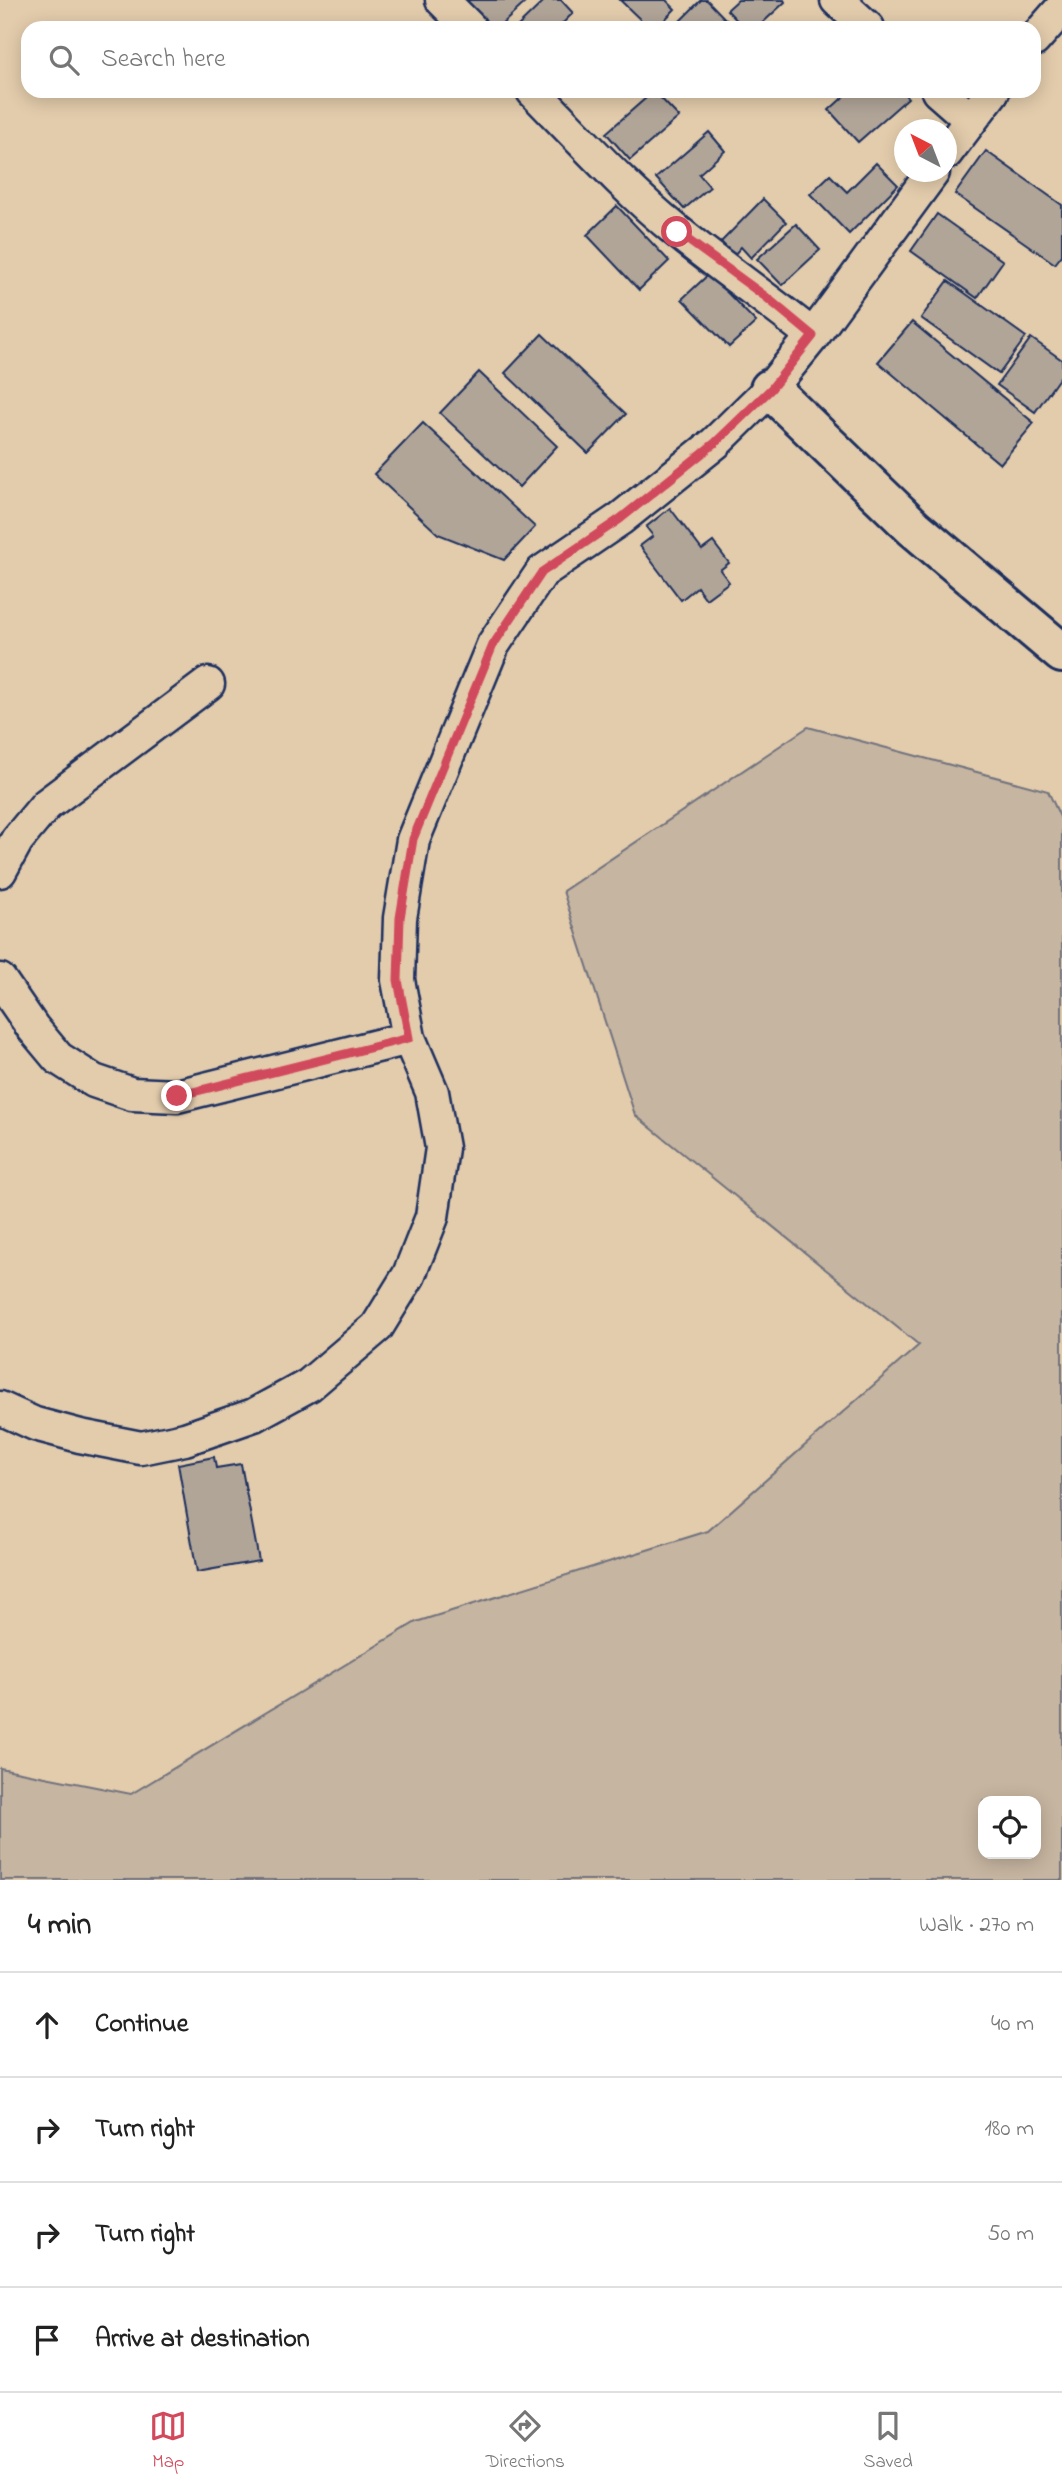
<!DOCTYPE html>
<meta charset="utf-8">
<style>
:root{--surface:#fff;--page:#f2f2f2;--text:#222;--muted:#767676;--line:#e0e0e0;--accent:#d1495b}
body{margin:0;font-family:"Indie Flower",sans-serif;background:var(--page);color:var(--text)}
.controls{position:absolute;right:21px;bottom:21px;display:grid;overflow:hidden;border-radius:14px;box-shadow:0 4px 18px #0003}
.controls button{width:63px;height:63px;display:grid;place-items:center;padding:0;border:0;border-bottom:2px solid var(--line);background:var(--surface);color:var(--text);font:35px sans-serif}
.compass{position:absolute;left:894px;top:119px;width:63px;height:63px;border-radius:50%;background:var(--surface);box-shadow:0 4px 18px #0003;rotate:318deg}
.stop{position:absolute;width:21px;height:21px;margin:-16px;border:5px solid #d1495b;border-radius:50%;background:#fff}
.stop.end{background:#d1495b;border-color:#fff;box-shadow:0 2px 7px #0008}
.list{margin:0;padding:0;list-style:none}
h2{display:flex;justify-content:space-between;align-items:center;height:91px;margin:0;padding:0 28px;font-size:30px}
h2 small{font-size:23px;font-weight:400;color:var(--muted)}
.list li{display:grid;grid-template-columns:46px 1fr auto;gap:21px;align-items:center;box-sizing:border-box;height:105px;padding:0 28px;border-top:2px solid var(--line)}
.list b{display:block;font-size:26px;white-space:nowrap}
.list em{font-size:23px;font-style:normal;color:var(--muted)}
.icon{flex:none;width:38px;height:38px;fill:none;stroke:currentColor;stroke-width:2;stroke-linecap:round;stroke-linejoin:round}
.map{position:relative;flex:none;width:1062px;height:1880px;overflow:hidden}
.search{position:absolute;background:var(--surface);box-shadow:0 4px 18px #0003;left:21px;right:21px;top:21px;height:77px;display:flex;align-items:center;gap:18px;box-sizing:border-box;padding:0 24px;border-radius:21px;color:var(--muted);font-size:26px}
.sheet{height:511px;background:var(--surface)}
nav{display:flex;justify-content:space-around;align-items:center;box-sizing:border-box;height:98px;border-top:2px solid var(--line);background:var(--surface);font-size:19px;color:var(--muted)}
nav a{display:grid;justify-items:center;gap:4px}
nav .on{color:var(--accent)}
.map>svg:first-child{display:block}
</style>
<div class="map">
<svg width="1062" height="1880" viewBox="0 0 1062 1880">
<rect width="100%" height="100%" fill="#e3ccac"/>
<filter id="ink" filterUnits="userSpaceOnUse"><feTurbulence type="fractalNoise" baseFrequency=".0143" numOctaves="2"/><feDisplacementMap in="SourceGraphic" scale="14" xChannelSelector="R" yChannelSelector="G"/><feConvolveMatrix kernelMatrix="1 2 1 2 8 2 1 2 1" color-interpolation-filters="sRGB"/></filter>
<g filter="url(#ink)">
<path fill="#c6b5a0" stroke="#70727f" stroke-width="2" fill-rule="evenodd" d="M808 727 1048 791 1062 821V1880H0V1768L131 1794 416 1622 708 1531 919 1345 635 1115 563 891ZM983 1801H1036V1854H983Z"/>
<path fill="#b1a598" stroke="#1b2f5e" stroke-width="2" d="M460 0H528L498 28H487Z
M545 0H561L573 13 558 28H516Z
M620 0H666L675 9 657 28H649Z
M701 0H707L734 28H673Z
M738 0H784L785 2 757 28H744L727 10Z
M654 91 679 117 630 160 606 133Z
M850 91H902L908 98 858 142 829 110Z
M709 132 725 151 699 174 710 187 684 209 656 178Z
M986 151 1062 205V255L1055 264 955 194Z
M876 163 898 185 849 234 810 194 830 175 847 192Z
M763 199 786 222 751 258 741 247 734 255 721 242Z
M617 206 669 261 639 290 587 235Z
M937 214 1003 261 977 298 911 251Z
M796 224 820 250 782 285 757 259Z
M709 274 756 322 729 347 682 299Z
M948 281 1026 337 999 374 921 318Z
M912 322 1034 423 1000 464 878 362Z
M542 334 626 414 588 453 505 373Z
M1031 338 1062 360V374L1035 412 997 385Z
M479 372 557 446 519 487 440 413Z
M423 423 535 527 504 560 438 534 374 474Z
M670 508 702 550 713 542 729 563 720 570 729 582 706 599 697 587 681 600 640 546 653 536 646 527Z
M214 1457 216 1468 241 1464 259 1561 197 1572 178 1464Z"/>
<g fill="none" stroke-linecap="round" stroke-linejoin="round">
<defs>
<path id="street" d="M442 0 470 28
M837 0 868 28
M1034 40 1062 8
M533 91C580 139 626 190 678 232 722 268 769 300 813 336
M938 91 971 120
M946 153 993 91
M0 871 17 840 46 805 208 684
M0 980 33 1028 58 1058 94 1081 132 1094 177 1096 409 1038
M0 1408 35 1424 80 1436 141 1448 185 1439 254 1415 309 1385 377 1327 409 1275 432 1217 442 1148 432 1092 409 1038 398 980 400 918 413 840 493 645 542 572 620 519 715 443 770 389 813 336 933 172"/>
<path id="secondary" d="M770 389 914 528 1062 653"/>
</defs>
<use href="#street" stroke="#1b2f5e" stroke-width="37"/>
<use href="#secondary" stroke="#1b2f5e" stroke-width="44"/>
<use href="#street" stroke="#e3ccac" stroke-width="32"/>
<use href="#secondary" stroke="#e3ccac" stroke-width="38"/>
</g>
</g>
<g fill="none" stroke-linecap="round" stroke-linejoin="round" filter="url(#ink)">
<path stroke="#d1495b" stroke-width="9" d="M177 1096 409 1038 398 980 400 918 413 839 493 645 542 572 620 519 715 443 771 389 813 336 766 297 677 232"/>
</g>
</svg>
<div class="controls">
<button><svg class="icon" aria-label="locate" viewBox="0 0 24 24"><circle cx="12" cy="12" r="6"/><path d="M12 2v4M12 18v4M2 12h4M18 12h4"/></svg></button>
</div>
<svg class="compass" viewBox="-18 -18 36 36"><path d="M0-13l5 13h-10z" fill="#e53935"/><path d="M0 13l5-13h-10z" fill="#767676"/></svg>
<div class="stop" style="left:677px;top:232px"></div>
<div class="stop end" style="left:177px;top:1096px"></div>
<div class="search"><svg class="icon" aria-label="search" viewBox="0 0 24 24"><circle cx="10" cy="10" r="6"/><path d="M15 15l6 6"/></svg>Search here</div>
</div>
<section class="sheet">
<h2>4 min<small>Walk · 270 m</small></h2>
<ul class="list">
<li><svg class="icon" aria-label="ahead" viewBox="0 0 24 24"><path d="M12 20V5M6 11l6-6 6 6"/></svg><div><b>Continue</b></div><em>40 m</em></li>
<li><svg class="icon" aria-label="right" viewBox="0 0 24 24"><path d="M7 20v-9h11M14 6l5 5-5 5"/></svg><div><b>Turn right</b></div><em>180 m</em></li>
<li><svg class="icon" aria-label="right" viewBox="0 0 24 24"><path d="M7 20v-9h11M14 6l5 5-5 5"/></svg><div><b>Turn right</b></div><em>50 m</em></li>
<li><svg class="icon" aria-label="arrive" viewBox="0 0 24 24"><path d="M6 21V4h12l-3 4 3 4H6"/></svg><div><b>Arrive at destination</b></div></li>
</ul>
</section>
<nav>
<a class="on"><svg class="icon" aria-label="map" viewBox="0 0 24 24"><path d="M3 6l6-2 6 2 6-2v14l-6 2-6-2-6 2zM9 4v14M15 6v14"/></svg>Map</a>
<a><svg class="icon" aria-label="directions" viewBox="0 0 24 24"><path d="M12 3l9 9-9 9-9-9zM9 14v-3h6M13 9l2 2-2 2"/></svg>Directions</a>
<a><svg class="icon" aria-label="saved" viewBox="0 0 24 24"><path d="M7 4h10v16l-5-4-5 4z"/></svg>Saved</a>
</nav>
